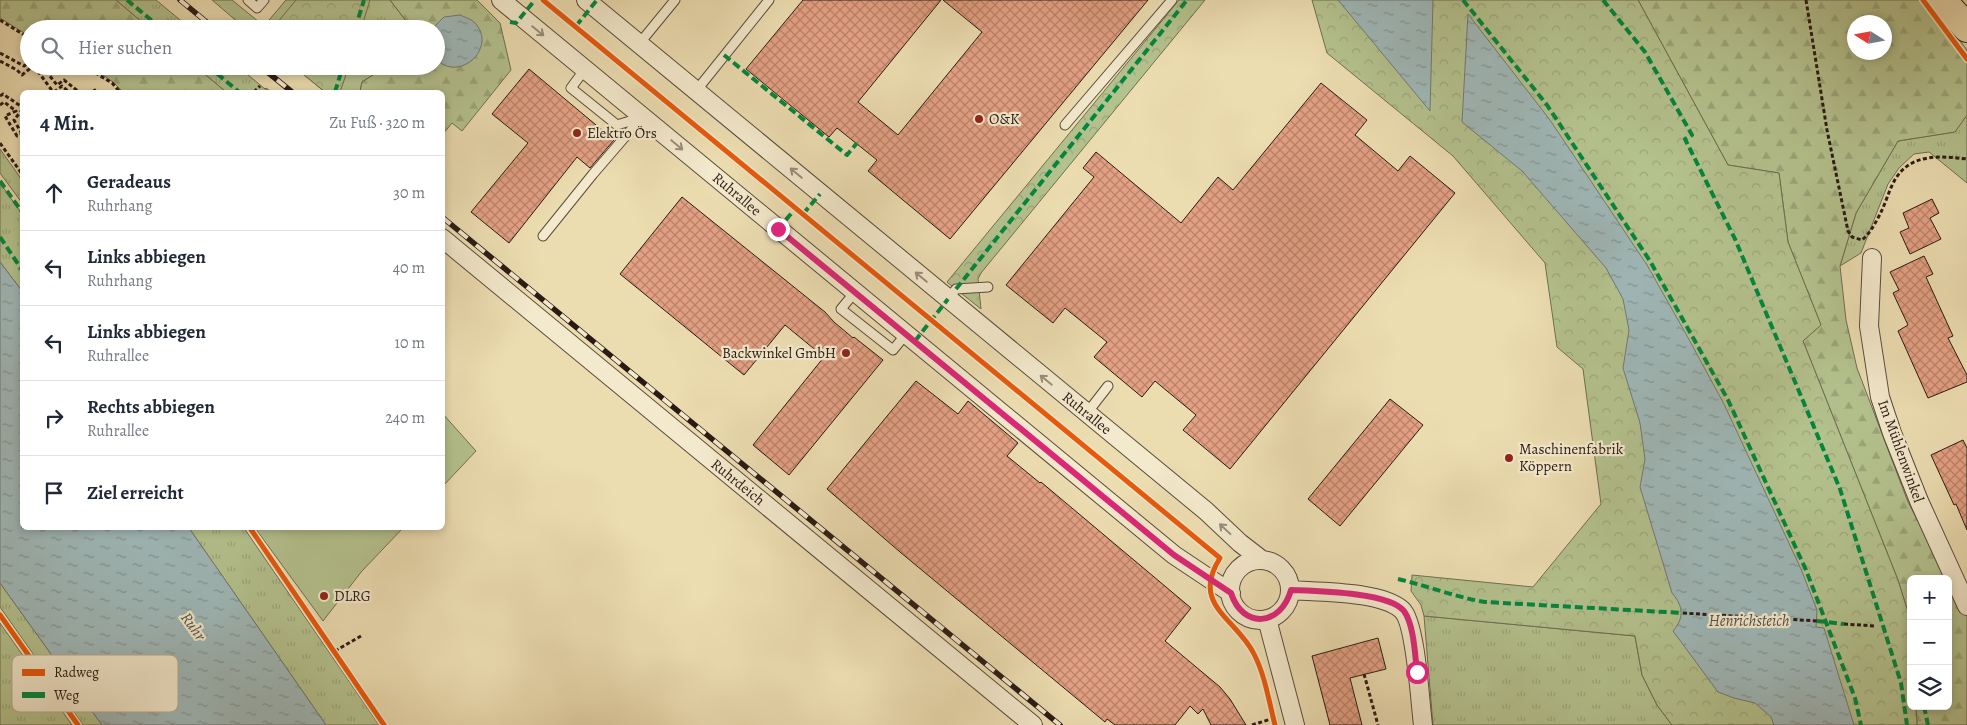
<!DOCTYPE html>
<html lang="de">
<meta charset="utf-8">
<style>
:root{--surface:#fff;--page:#f2f2f3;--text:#1f2937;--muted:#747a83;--line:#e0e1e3}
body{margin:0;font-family:Alegreya,serif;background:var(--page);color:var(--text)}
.controls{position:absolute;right:15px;bottom:15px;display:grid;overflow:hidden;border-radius:8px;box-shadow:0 2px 8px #0003}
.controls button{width:45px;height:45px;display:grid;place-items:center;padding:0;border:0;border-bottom:1px solid var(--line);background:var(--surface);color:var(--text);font:25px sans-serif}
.compass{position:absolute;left:1847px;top:15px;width:45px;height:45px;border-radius:50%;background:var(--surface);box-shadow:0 2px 8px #0003;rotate:281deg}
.stop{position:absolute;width:15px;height:15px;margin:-11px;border:4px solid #db2777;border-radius:50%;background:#fff}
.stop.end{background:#db2777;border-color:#fff;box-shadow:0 1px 5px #0008}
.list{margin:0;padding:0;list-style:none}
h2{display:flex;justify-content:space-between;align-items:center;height:65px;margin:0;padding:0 20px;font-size:21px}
h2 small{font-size:16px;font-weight:400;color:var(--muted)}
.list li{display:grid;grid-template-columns:32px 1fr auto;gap:15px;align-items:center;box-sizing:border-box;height:75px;padding:0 20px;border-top:1px solid var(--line)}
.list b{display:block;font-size:19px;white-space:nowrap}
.list p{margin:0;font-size:16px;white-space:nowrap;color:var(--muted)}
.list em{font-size:16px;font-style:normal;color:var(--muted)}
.icon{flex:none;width:28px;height:28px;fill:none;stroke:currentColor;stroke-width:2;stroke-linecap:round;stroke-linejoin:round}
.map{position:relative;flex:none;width:1967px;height:725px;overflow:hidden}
.search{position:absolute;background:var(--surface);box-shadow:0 2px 8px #0003;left:20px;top:20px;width:425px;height:55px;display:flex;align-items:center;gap:12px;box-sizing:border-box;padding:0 18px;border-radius:28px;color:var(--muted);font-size:19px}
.panel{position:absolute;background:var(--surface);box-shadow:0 2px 8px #0003;left:20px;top:90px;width:425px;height:440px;border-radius:8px}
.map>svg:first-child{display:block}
</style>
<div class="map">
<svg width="1967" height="725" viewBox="0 0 1967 725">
<defs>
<pattern id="grass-tufts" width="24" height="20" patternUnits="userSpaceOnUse" patternTransform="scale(1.25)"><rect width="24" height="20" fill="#b4c28e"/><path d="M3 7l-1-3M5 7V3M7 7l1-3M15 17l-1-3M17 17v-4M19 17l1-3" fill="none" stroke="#9ba67a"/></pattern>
<pattern id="forest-firs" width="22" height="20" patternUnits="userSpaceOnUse" patternTransform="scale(1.25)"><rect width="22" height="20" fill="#b4c28e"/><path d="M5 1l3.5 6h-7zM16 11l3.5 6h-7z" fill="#9ba67a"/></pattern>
<pattern id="park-crowns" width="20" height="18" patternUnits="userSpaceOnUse" patternTransform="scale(1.25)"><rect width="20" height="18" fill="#b4c28e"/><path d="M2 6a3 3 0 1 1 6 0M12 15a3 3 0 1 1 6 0" fill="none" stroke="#9ba67a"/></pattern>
<pattern id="water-ripples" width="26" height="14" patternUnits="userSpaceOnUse" patternTransform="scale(1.25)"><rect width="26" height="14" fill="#9fb8b8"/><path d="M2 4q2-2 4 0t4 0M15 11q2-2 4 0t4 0" fill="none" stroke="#829594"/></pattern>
<pattern id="building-cross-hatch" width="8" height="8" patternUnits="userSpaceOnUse" patternTransform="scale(1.25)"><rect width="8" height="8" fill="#e4a083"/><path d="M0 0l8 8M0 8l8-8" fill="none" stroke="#b9826a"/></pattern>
</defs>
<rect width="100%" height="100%" fill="#ecddb1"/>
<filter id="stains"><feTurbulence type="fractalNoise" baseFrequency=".004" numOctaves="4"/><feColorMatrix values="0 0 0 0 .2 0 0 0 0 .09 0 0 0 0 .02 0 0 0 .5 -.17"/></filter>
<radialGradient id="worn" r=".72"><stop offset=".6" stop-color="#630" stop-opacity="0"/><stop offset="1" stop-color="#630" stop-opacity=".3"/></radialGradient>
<path fill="url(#grass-tufts)" stroke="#6f6e52" d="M116 0H156L191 29H150Z
M212 0H232L264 26 286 0H390L410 26 409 29H246Z
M195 66H237L265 89 266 88 272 92H226Z
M293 66H387L362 82 360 92H325Z
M1967 115V183L1929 152 1914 154 1899 168 1888 184 1861 253 1840 266 1856 213 1898 141 1954 132Z
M0 149 22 180V203L0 173Z
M0 183 22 214V291L0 262Z
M189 528H244L379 725H326Z
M0 583 102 725H83L0 607Z
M1424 616 1635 636 1642 675 1657 705 1672 725H1433Z
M0 623 72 725H0Z"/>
<path fill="url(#forest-firs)" stroke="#6f6e52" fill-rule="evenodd" d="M0 0H116L150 29H29V36L0 18Z
M390 0H477L500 23 511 70 462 131 452 123 443 134 442 92H360L362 82 387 66H436V29H409L410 26Z
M1638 0H1930L1967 50V115L1955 132 1898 141 1856 213 1840 266 1846 320 1857 368 1908 502 1967 614V725H1917L1916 706H1948V579H1911V634L1908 612 1898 580 1803 341 1821 325 1788 242 1779 173 1728 165ZM1854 22H1884V52H1854Z
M90 66H195L226 92H123L113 82Z"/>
<path fill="url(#park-crowns)" stroke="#6f6e52" d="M296 0H370L361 29H272Z
M1179 0H1205L981 273 978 279 981 309 947 282Z
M1312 0H1638L1728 165 1779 173 1788 242 1821 325 1803 341 1898 580 1908 612 1911 634V706H1916L1917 725H1672L1657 705 1642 675 1635 636 1424 616 1421 605 1411 591 1412 575 1533 587 1601 504 1583 369 1557 347 1545 263 1453 156 1327 53Z
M293 66H349L340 92H325Z"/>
<path fill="#b4c28e" stroke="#6f6e52" d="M442 413 476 451 443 486H442Z
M255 528H403L362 571 323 621Z"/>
<path fill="url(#water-ripples)" stroke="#707977" d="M1338 0H1433L1430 111Z
M1468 14 1550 120 1647 265 1686 334 1724 404 1801 569 1817 610 1816 627 1824 628 1854 725H1774L1771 717 1755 703 1734 698 1718 692 1673 631C1684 618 1684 607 1672 593L1640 487 1645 459 1640 423 1623 368 1629 330 1623 299 1606 268 1522 171 1462 122Z
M460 15C464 17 471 19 474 22 499 46 460 84 436 59V29H432L444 17Z
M0 262 22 291V528H189L326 725H102L0 583Z"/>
<path fill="url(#building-cross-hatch)" stroke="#2a1a15" d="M803 0H941L858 102 898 135 982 32 943 0H1148L950 239 868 171 877 160 837 128 829 137 746 69Z
M529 69 614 140 590 168 577 157 509 243 471 212 528 143 492 114Z
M1321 83 1367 120 1355 135 1398 171 1410 156 1455 193 1230 469 1183 430 1196 415 1155 381 1142 397 1094 357 1107 342 1065 308 1053 323 1006 285 1094 177 1083 168 1096 152 1181 223 1218 177 1233 190Z
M682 197 825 312 834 322 853 338 854 337 883 360 789 475 753 445 824 357 785 325 744 375 620 274Z
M1932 199 1939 213 1930 218 1941 239 1910 254 1900 232 1909 228 1903 213Z
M1924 256 1933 274 1926 277 1953 336 1948 338 1967 375V382L1928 398 1898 331 1908 325 1893 293 1899 290 1890 272Z
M916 381 958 414 968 401 1018 443 1007 456 1040 483 1041 482 1191 608 1165 641 1220 687 1230 699 1246 725H1211L1203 709 1198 714 1190 706 1175 725H1115L1107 719 1105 722 900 552 827 489Z
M1390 399 1423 425 1340 526 1308 499Z
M1963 440 1967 448V530L1956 504 1954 505 1931 455Z
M1378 638 1386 669 1350 678 1362 725H1330L1312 656Z"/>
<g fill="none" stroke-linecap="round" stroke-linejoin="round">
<defs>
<path id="lane" d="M248 0 257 8 264 0
M639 44 675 0
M585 69 571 88 617 125 643 117
M696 91 769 0
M1065 125 1172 0
M543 236 593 174 643 116
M855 292 841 309 893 350 906 334
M948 299 956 289 988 287
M1087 413 1108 386"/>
<path id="street" d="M501 0 1174 555 1231 593
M586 0 1206 511 1240 543 1262 560
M442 238 1033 725
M1872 258 1869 326 1880 397 1892 433 1919 501 1967 606
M1230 590a30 30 0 1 1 60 0a30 30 0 1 1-60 0Z
M1291 590C1318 592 1382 591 1402 610 1416 623 1420 703 1423 725
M1267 619 1295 725"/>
<path id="primary" d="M1942 0 1967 28"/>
</defs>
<use href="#lane" stroke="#5a4b3c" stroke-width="11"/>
<use href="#street" stroke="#5a4b3c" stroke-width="20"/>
<use href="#primary" stroke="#2a1a15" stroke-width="30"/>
<path stroke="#2a1a15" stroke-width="3" stroke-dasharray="4 2.5" stroke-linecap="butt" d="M1806 0 1827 130 1848 231 1852 237 1862 240C1870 233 1875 224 1880 214 1886 203 1889 189 1896 178 1912 153 1941 156 1967 159
M0 20 29 38
M0 53 24 66 29 62
M0 61 17 70 22 75 33 66
M34 66 53 92
M42 66 57 85 64 80 79 92
M84 66 112 83 120 92
M265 90 266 92
M54 92 62 86 69 92
M92 92 95 90 97 92
M254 92 260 86
M0 96 3 94 22 107
M0 105 4 102 16 111 5 116 17 136 22 134
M22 134 14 120 22 110
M0 143 22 174
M1214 603 1254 653 1260 668 1275 725
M1683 613 1817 621
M1844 624 1875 626
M335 651 361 636
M1364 674 1378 725
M1252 725 1274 718"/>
<use href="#lane" stroke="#f3e9cc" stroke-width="9"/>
<use href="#street" stroke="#f3e9cc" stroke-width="18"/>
<use href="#primary" stroke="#ecddb1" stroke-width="28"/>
<defs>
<path id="rail" d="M180 0 215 29
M260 66 292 92
M442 217 1060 725"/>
</defs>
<use href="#rail" stroke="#2a1a15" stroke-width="5.5"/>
<use href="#rail" stroke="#f3e9cc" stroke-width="4" stroke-dasharray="11" stroke-linecap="butt"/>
<path stroke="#00873e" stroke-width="4" stroke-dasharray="8 4" stroke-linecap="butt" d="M127 0 162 29
M1463 0 1547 105 1650 261 1728 400 1806 570 1855 698 1861 725
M1603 0 1645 52 1692 135 1685 139 1735 239 1840 489 1901 683 1907 725
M510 22 516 23 535 0
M576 26 597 0
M355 29 364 0
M724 55 847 155 857 143
M208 66 239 92
M335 92 343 66
M0 181 22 212
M803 214 820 194
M778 229 796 208
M0 237 22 270
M956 289 1187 0
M915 341 948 299
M1398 579C1428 586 1455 597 1485 602L1683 613
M1817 621 1844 624
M1924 706 1928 725"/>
<defs>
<path id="cycleway" d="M543 0 1220 558C1190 605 1236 618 1254 654 1265 675 1269 702 1275 725
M1923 0 1967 59
M250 528 384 725
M0 615 78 725"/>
</defs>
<use href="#cycleway" stroke="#f3e9cc" stroke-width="8"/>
<use href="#cycleway" stroke="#e8590c" stroke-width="5"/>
</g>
<defs><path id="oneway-shaft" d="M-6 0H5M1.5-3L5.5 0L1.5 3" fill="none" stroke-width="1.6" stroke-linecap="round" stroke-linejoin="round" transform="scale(1.25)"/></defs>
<g stroke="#998c7a">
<use href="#oneway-shaft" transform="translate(538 31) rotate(39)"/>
<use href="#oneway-shaft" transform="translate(677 145) rotate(40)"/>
<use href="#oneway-shaft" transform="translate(796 173) rotate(-140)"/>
<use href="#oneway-shaft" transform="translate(921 277) rotate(-140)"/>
<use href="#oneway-shaft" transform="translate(1046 380) rotate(-141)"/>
<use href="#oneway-shaft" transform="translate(1225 529) rotate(-137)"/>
</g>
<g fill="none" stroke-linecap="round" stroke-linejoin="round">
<path stroke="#db2777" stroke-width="6" d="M778 229 1174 555 1231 593C1243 630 1281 626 1291 590 1315 591 1389 592 1404 611 1414 625 1415 655 1417 672"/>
</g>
<g fill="#8f2418" stroke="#f3e9cc" stroke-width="2">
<circle cx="979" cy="119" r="5"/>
<circle cx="577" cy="133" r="5"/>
<circle cx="846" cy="353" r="5"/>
<circle cx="1509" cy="458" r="5"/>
<circle cx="324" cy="596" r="5"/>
</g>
<g text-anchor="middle" stroke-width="4.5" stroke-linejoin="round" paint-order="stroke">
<g font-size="15" fill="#2a1a15" stroke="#f3e9cc" text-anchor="start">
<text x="989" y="124">O&amp;K</text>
<text x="587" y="138">Elektro Örs</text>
<text x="836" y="358" text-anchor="end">Backwinkel GmbH</text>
<text x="1519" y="454">Maschinenfabrik<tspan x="1519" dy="17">Köppern</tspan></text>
<text x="334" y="601">DLRG</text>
</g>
<g font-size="15" fill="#2a1a15" stroke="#f3e9cc">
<text transform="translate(737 194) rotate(40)" y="5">Ruhrallee</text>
<text transform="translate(1087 413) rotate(39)" y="5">Ruhrallee</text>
<text transform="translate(1901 451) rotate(70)" y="5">Im Mühlenwinkel</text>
<text transform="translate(738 482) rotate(39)" y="5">Ruhrdeich</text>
</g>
<g font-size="16" font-style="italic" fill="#53514e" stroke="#f3e9cc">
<text x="1749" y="626">Henrichsteich</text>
<text transform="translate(194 626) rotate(54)" y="6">Ruhr</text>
</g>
</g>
<rect x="12" y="655" width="166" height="57" rx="8" fill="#f3e9cc" stroke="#b7ab95" stroke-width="1"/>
<rect x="22" y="669" width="23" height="7" fill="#e8590c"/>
<rect x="22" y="692" width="23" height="6" fill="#00873e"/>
<g font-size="14" fill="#2a1a15">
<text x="54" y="677">Radweg</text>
<text x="54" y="700">Weg</text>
</g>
<rect width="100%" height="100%" filter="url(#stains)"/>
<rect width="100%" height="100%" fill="url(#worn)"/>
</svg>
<div class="controls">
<button>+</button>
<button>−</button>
<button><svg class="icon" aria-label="layers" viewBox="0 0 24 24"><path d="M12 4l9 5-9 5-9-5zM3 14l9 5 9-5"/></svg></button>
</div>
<svg class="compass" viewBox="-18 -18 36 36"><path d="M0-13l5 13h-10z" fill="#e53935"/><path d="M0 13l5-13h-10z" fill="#747a83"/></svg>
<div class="stop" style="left:1417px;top:672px"></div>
<div class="stop end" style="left:778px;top:229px"></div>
<div class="search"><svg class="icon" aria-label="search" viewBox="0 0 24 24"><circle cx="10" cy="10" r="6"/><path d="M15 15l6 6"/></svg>Hier suchen</div>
<section class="panel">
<h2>4 Min.<small>Zu Fuß · 320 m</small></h2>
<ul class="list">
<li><svg class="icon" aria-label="ahead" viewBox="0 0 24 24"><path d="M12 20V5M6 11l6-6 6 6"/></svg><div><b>Geradeaus</b><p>Ruhrhang</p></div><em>30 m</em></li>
<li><svg class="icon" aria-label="left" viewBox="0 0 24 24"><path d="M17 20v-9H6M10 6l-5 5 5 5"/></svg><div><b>Links abbiegen</b><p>Ruhrhang</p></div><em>40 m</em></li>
<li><svg class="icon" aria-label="left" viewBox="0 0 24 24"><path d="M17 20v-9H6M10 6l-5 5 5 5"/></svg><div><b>Links abbiegen</b><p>Ruhrallee</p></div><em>10 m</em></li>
<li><svg class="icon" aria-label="right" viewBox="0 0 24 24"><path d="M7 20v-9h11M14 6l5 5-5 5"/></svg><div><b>Rechts abbiegen</b><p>Ruhrallee</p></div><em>240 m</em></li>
<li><svg class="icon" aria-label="arrive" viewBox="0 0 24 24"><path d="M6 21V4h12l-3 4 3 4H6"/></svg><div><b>Ziel erreicht</b></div></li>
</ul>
</section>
</div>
